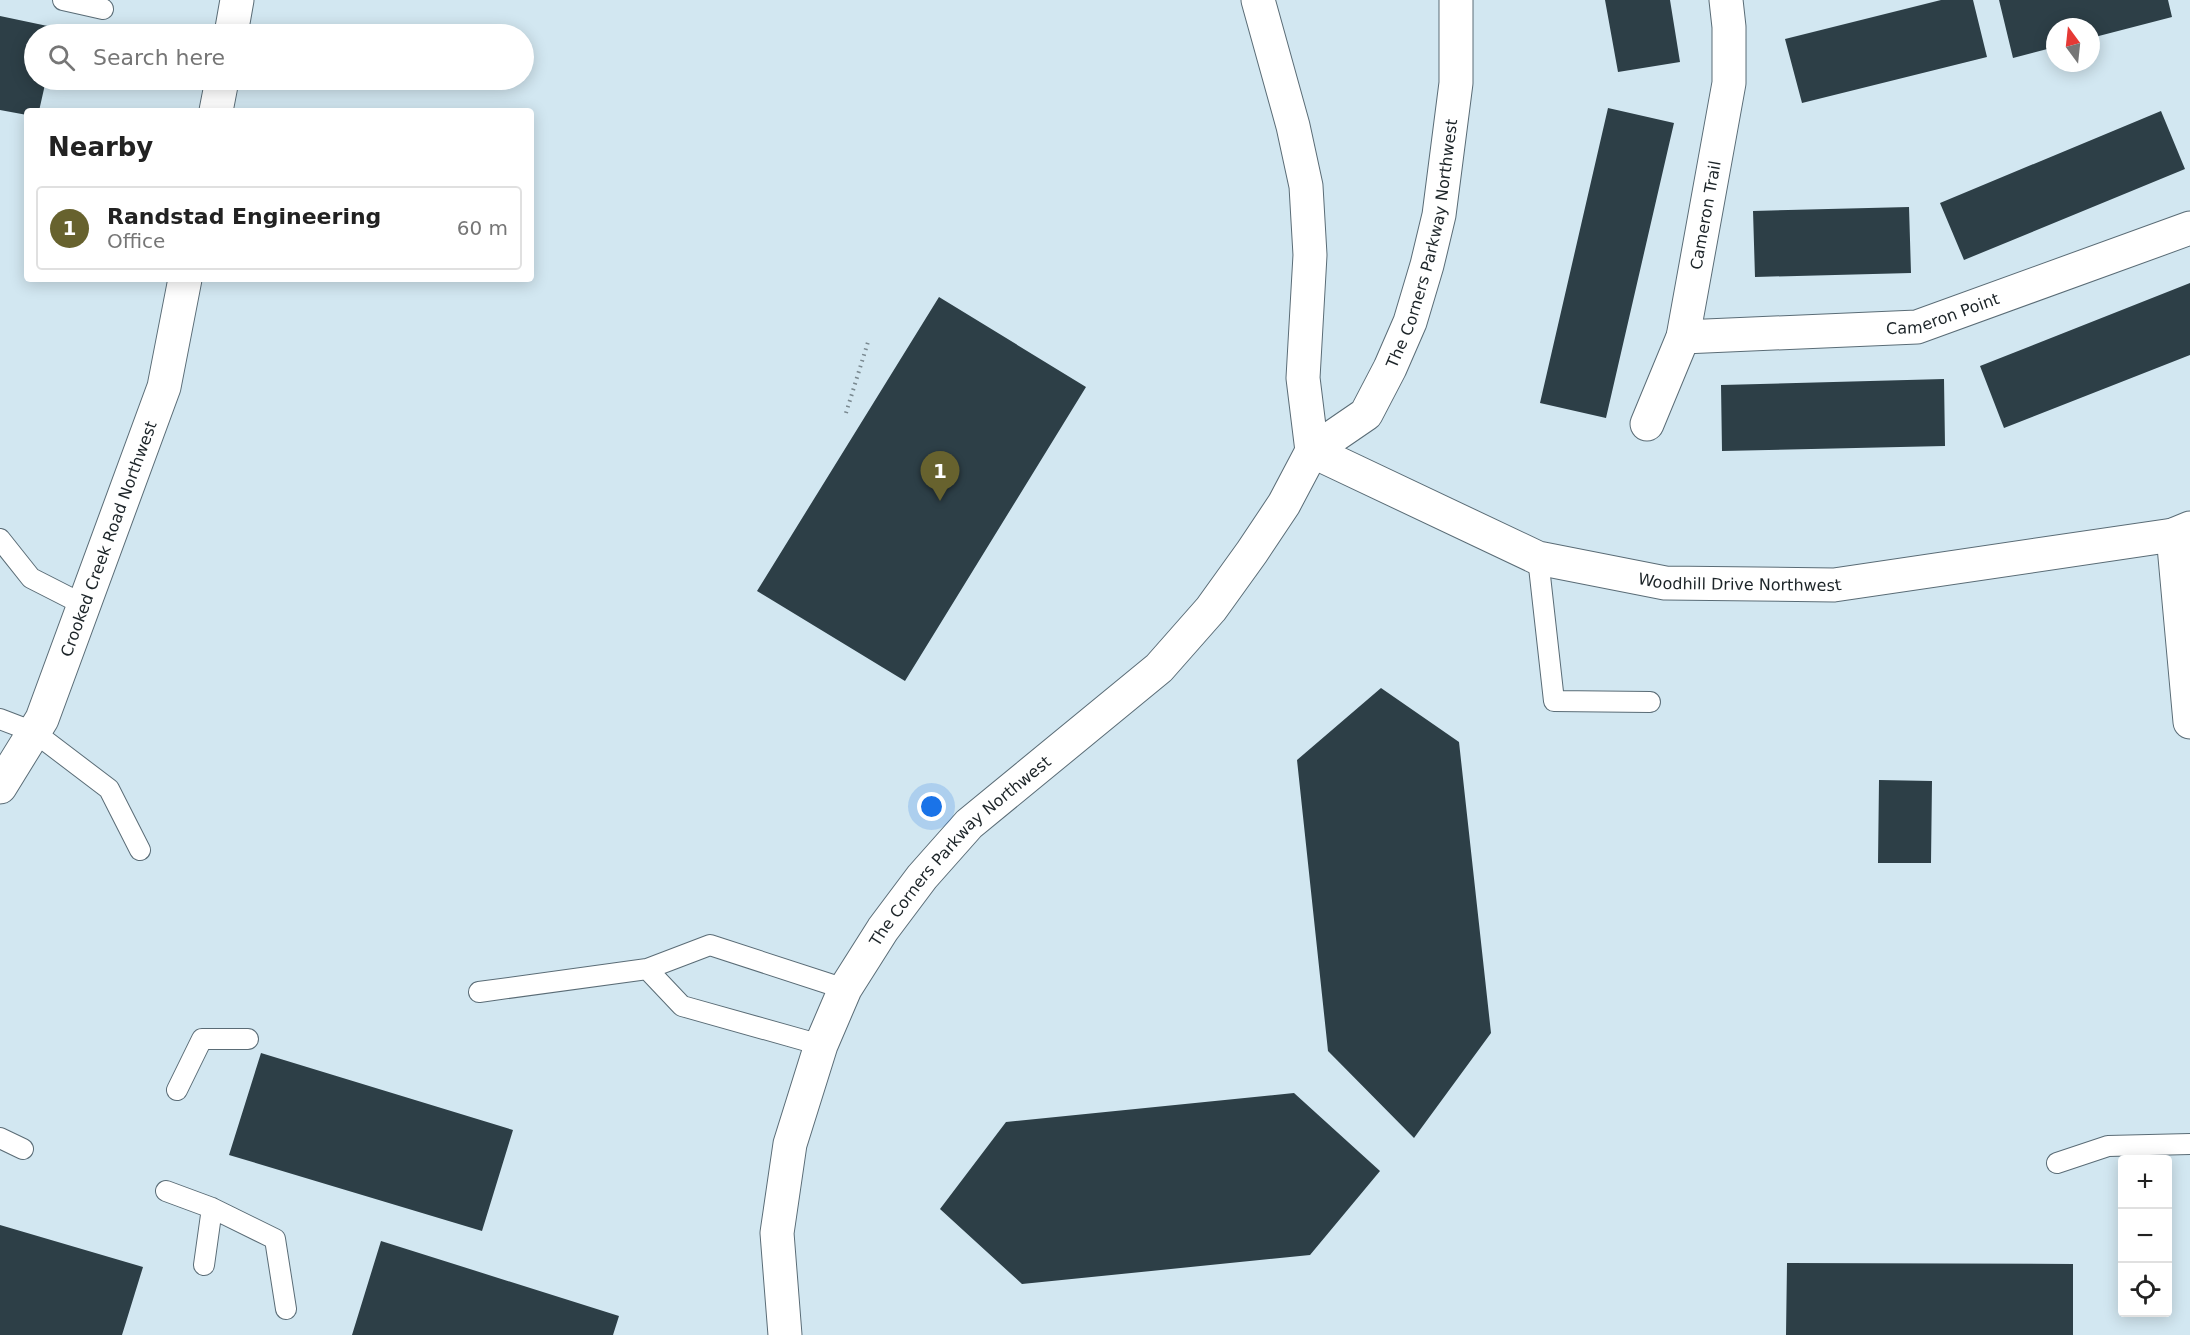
<!DOCTYPE html>
<meta charset="utf-8">
<style>
:root{--surface:#fff;--page:#f2f2f2;--text:#222;--muted:#767676;--line:#e0e0e0;--accent:#67622e}
body{margin:0;font-family:"DejaVu Sans",sans-serif;background:var(--page);color:var(--text)}
.controls{position:absolute;right:18px;bottom:18px;display:grid;overflow:hidden;border-radius:6px;box-shadow:0 3px 15px #0003}
.controls button{width:54px;height:54px;display:grid;place-items:center;padding:0;border:0;border-bottom:2px solid var(--line);background:var(--surface);color:var(--text);font:30px sans-serif}
.compass{position:absolute;left:2046px;top:18px;width:54px;height:54px;border-radius:50%;background:var(--surface);box-shadow:0 3px 15px #0003;rotate:345deg}
.you{position:absolute;left:932px;top:807px;width:21px;height:21px;margin:-15px;border:4px solid #fff;border-radius:50%;background:#1a73e8;box-shadow:0 0 0 9px #1a73e833}
.badge{display:grid;place-items:center;width:39px;height:39px;border-radius:50%;background:var(--accent);color:#fff;font-size:20px;font-weight:700}
.pin{position:absolute;translate:-50% -50px;filter:drop-shadow(0 2px 3px #0008)}
.pin::after{content:'';position:absolute;top:32px;width:21px;height:18px;background:inherit;clip-path:polygon(0 0,100% 0,50% 100%)}
.list{margin:0;padding:0;list-style:none}
h2{display:flex;justify-content:space-between;align-items:center;height:78px;margin:0;padding:0 24px;font-size:26px}
h2 small{font-size:20px;font-weight:400;color:var(--muted)}
.list li{display:grid;grid-template-columns:39px 1fr auto;gap:18px;align-items:center;box-sizing:border-box;height:84px;margin:0 12px 12px;padding:0 12px;border:2px solid var(--line);border-radius:6px}
.list b{display:block;font-size:22px;white-space:nowrap}
.list p{margin:0;font-size:20px;white-space:nowrap;color:var(--muted)}
.list em{font-size:20px;font-style:normal;color:var(--muted)}
.icon{flex:none;width:33px;height:33px;fill:none;stroke:currentColor;stroke-width:2;stroke-linecap:round;stroke-linejoin:round}
.map{position:relative;flex:none;width:2190px;height:1335px;overflow:hidden}
.search{position:absolute;background:var(--surface);box-shadow:0 3px 15px #0003;left:24px;top:24px;width:510px;height:66px;display:flex;align-items:center;gap:15px;box-sizing:border-box;padding:0 21px;border-radius:33px;color:var(--muted);font-size:22px}
.panel{position:absolute;background:var(--surface);box-shadow:0 3px 15px #0003;left:24px;top:108px;width:510px;height:174px;border-radius:6px}
.map>svg:first-child{display:block}
</style>
<div class="map">
<svg width="2190" height="1335" viewBox="0 0 2190 1335">
<rect width="100%" height="100%" fill="#d2e7f1"/>
<path fill="#2d3f47" d="M1605 0H1670L1680 62 1618 72Z
M1941 0H1973L1987 57 1802 103 1785 39Z
M1999 0H2168L2172 17 2091 38V27H2055V47L2013 58Z
M0 16 57 28 56 34H34V80H46L39 111H27V115L0 110Z
M1608 108 1674 123 1606 418 1540 403Z
M2161 111 2185 169 1964 260 1940 203Z
M1909 207 1911 273 1755 277 1753 211Z
M2190 283V355L2004 428 1980 366Z
M939 297 1086 387 905 681 757 591Z
M1944 379 1945 446 1722 451 1721 385Z
M1381 688 1459 742 1491 1033 1414 1138 1328 1051 1297 760Z
M1879 780 1932 781 1931 863H1878Z
M261 1053 513 1130 482 1231 229 1155Z
M1294 1093 1380 1171 1310 1255 1022 1284 940 1209 1006 1122Z
M0 1225 143 1267 122 1335H0Z
M381 1241 619 1316 613 1335H352Z
M1787 1263 2073 1264V1335H1786Z"/>
<g fill="none" stroke-linecap="round" stroke-linejoin="round">
<defs>
<path id="service" d="M63 0 103 9
M0 539 31 578 84 605
M1538 558 1554 701 1650 702
M0 719 34 732 109 789 140 850
M647 969 682 1006 821 1045
M479 992 647 969 710 945 845 989
M177 1090 202 1039H248
M0 1138 23 1149
M2057 1163 2108 1146 2190 1144
M166 1191 212 1208 275 1239 286 1309
M204 1265 212 1208"/>
<g id="minor">
<path d="M1258 0 1293 126 1306 186 1310 255 1303 378 1312 451"/>
<path id="s1" d="M1683 337 1917 327 2190 228"/>
<path id="s2" d="M1647 424 1683 337 1729 83V27L1726 0"/>
<path id="s3" d="M1312 451 1538 558 1665 583 1834 585 2173 535 2190 528"/>
<path d="M2173 535 2190 722"/>
<path id="s4" d="M785 1335 777 1233 790 1144 821 1045 845 989 883 929 922 877 969 824 1159 668 1211 609 1252 552 1284 504 1312 451 1366 414 1390 368 1410 322 1427 265 1439 215 1456 83V0"/>
</g>
<g id="tertiary">
<path d="M231 34 237 0"/>
<path d="M216 111 222 80"/>
<path id="s5" d="M0 787 42 719 164 387 185 279"/>
</g>
</defs>
<use href="#service" stroke="#5a6c76" stroke-width="22"/>
<use href="#minor" stroke="#5a6c76" stroke-width="35"/>
<use href="#tertiary" stroke="#5a6c76" stroke-width="35"/>
<path stroke="#79888f" stroke-width="4" stroke-dasharray="1.5 4.5" stroke-linecap="butt" d="M846 413 868 342"/>
<use href="#service" stroke="#fff" stroke-width="20"/>
<use href="#minor" stroke="#fff" stroke-width="33"/>
<use href="#tertiary" stroke="#fff" stroke-width="33"/>
</g>
<g text-anchor="middle" stroke-width="6" stroke-linejoin="round" paint-order="stroke">
<g font-size="16" fill="#1c2428" stroke="#fff">
<text dy="6" stroke="none"><textPath href="#s2" startOffset="218">Cameron Trail</textPath></text>
<text dy="6" stroke="none"><textPath href="#s4" startOffset="1323">The Corners Parkway Northwest</textPath></text>
<text dy="6" stroke="none"><textPath href="#s1" startOffset="262">Cameron Point</textPath></text>
<text dy="6" stroke="none"><textPath href="#s5" startOffset="272">Crooked Creek Road Northwest</textPath></text>
<text dy="6" stroke="none"><textPath href="#s3" startOffset="454">Woodhill Drive Northwest</textPath></text>
<text dy="6" stroke="none"><textPath href="#s4" startOffset="538">The Corners Parkway Northwest</textPath></text>
</g>
</g>
</svg>
<div class="controls">
<button>+</button>
<button>−</button>
<button><svg class="icon" aria-label="locate" viewBox="0 0 24 24"><circle cx="12" cy="12" r="6"/><path d="M12 2v4M12 18v4M2 12h4M18 12h4"/></svg></button>
</div>
<svg class="compass" viewBox="-18 -18 36 36"><path d="M0-13l5 13h-10z" fill="#e53935"/><path d="M0 13l5-13h-10z" fill="#767676"/></svg>
<div class="you"></div>
<div class="pin badge" style="left:940px;top:501px">1</div>
<div class="search"><svg class="icon" aria-label="search" viewBox="0 0 24 24"><circle cx="10" cy="10" r="6"/><path d="M15 15l6 6"/></svg>Search here</div>
<section class="panel">
<h2>Nearby<small></small></h2>
<ul class="list">
<li><span class="badge">1</span><div><b>Randstad Engineering</b><p>Office</p></div><em>60 m</em></li>
</ul>
</section>
</div>
